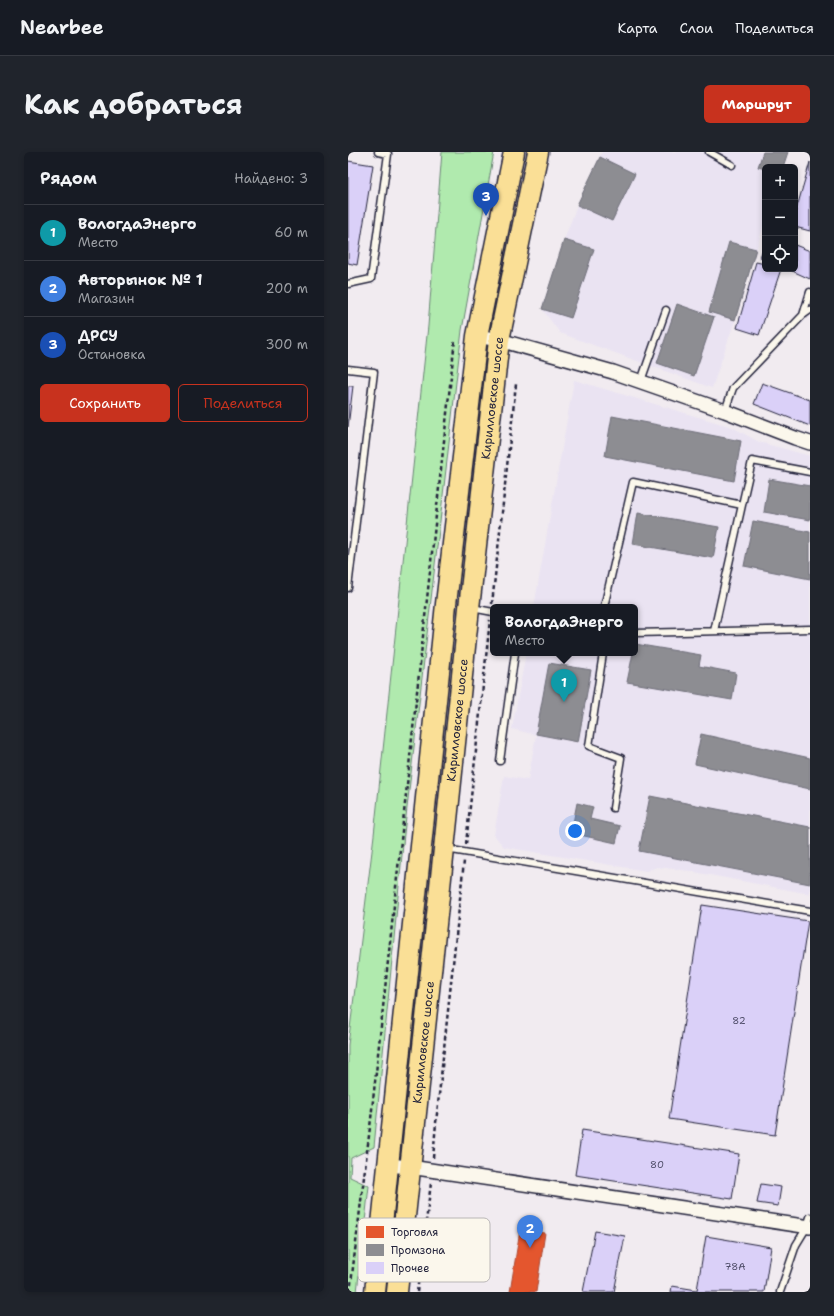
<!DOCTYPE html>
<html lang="ru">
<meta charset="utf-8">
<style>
:root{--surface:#171b24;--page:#20242c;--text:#f1f3f6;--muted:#9ea1a6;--line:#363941;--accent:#c8321e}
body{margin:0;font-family:"Shantell Sans",sans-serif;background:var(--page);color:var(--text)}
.controls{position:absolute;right:12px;top:12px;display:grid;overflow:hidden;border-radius:6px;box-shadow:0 2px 6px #0003}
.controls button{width:36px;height:36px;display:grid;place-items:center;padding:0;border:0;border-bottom:1px solid var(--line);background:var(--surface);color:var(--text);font:20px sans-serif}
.you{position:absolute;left:227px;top:679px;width:14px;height:14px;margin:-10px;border:3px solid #fff;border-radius:50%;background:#1a73e8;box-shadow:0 0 0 6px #1a73e833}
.badge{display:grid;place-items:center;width:26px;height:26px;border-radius:50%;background:var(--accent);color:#fff;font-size:13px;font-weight:700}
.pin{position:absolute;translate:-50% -33px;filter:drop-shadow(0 1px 2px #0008)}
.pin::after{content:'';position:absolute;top:21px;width:14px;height:12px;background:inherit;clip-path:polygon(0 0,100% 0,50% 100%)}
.popup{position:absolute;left:142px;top:452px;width:148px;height:52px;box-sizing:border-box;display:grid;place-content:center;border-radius:6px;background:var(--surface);filter:drop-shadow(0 1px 3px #0005);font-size:13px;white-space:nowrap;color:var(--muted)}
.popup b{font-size:15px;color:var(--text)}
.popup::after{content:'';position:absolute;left:50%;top:100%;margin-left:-8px;border:8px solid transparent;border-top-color:var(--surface)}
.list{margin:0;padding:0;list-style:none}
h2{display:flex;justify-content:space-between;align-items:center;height:52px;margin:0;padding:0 16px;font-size:17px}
h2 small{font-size:13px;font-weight:400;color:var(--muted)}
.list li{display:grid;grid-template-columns:26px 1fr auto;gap:12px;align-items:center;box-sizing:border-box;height:56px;padding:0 16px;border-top:1px solid var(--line)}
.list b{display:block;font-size:15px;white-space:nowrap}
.list p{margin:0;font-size:13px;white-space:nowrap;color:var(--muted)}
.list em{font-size:13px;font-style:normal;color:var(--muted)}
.actions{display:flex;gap:8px;padding:12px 16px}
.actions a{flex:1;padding:9px 0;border:1px solid var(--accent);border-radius:6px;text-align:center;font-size:14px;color:var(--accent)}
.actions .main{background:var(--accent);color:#fff}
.icon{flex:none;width:22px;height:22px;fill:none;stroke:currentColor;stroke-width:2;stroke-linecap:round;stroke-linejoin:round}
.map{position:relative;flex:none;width:462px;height:1140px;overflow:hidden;border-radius:6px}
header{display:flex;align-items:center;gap:24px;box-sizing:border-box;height:56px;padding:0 20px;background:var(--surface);border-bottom:1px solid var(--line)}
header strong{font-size:19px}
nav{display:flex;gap:22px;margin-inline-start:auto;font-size:14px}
.intro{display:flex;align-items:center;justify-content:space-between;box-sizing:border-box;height:96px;padding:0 24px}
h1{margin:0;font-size:28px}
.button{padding:10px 18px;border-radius:6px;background:var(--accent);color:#fff;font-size:14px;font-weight:700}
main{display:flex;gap:24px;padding:0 24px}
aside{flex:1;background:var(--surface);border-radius:6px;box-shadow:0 2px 6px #0003}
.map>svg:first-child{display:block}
</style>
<header>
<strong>Nearbee</strong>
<nav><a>Карта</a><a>Слои</a><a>Поделиться</a></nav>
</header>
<div class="intro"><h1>Как добраться</h1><a class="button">Маршрут</a></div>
<main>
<aside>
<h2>Рядом<small>Найдено: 3</small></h2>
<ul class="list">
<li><span class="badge" style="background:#0f9aa8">1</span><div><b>ВологдаЭнерго</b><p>Место</p></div><em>60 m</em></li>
<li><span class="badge" style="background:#3f7fe0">2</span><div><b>Авторынок № 1</b><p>Магазин</p></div><em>200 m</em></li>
<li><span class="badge" style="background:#1a4fb4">3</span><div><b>ДРСУ</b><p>Остановка</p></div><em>300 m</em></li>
</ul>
<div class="actions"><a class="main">Сохранить</a><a>Поделиться</a></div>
</aside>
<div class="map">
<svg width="462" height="1140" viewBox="0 0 462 1140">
<rect width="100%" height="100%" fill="#f1ebf0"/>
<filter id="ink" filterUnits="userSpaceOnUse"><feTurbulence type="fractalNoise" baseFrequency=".025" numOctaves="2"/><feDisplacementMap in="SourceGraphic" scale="8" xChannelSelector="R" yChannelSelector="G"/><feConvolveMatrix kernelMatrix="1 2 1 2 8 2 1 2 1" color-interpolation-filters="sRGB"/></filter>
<g filter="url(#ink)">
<path fill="#eae3f2" d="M254 0H440L417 15V69L387 168 364 236 212 181 194 157 216 88 229 53Z
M226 228 384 275 411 290 462 304V742L341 719 309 715 298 719 156 695 146 683 156 624 180 628 188 583 164 577 178 501H287V455H186Z"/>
<path fill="#b0eaae" stroke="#698674" d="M94 0H146L114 178 56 682 26 995 3 1006 2 1025 21 1034 9 1140H0V893L26 683 80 174Z"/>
<path fill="#e4572e" stroke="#aa4732" d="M181 1068 193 1070 191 1080 197 1081 188 1140H162L172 1078 179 1079Z"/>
<path fill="#8d8d92" stroke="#6d6d78" d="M415 0H440L435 15H417V17L410 15Z
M252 5 287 22 264 69 229 53Z
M216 88 246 97 223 166 194 157Z
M381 90 408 97 387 168 361 160Z
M329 152 366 165 346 224 309 211Z
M264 264 393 289 386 329 257 304Z
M421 327 462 334V368L416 360Z
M290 361 371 375 365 406 285 392Z
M405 369 462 380V427L396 414Z
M287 492 353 503 351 514 388 521 384 548 279 530 285 501H287Z
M201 511 243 518 230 590 188 582Z
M353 582 462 606V637L347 612Z
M302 644 462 675V732L291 699Z
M229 651 245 655 242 667 272 674 268 691 223 681Z"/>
<path fill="#dad0f8" stroke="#22223b" d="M0 9 25 13 9 113 0 111Z
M462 10V79L447 75V62Z
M417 92V107L412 105Z
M447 93 462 99V127L440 117H447Z
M408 110 417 112V117H433L411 183 389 176Z
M414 231 462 248V274L406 252Z
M0 234H5L0 275Z
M354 753 460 769 427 983 321 967Z
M234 978 391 1002 384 1047 227 1023Z
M413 1032 433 1035 430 1054 409 1051Z
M247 1079 277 1084 266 1140H235Z
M358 1084 423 1095 416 1140H323L324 1134 349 1138Z"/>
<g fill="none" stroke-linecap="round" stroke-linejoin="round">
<defs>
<path id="service" d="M361 0 384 13
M0 132 23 127 40 2 30 0
M455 163 462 140
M0 217 26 220 0 436
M293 229 318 158
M377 259 385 236 455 163 462 158
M394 353 404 309 462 320
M256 455 285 330 394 353 366 479
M124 456 145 460
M287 481 462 477
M255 501 241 594 273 606 265 656
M152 609 167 501
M98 697 462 759
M432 1140 448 1093 459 1075 462 1065"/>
<path id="minor" d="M129 184 151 188 265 220 377 259 447 286 462 291
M40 1013 62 1015 462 1075"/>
<g id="primary">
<path d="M27 1140 98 452 129 184 166 0"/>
<path id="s1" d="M49 1140 96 697 121 456 151 188 190 0"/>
</g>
</defs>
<use href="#service" stroke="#22223b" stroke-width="9"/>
<use href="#minor" stroke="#22223b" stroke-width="16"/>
<use href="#primary" stroke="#22223b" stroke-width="23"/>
<path stroke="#22223b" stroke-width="2.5" stroke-dasharray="4 3" stroke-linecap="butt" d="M144 452 168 232
M118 692 142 468
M85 1006 88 971 116 709
M2 1140 23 967 107 187
M69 1140 83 1031"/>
<use href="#service" stroke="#fbf7ec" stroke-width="6"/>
<use href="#minor" stroke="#fbf7ec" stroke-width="13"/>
<use href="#primary" stroke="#fadf96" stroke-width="20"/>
</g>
</g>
<g text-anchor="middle" stroke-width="4" stroke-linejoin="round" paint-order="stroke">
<g font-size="10" fill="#504e6a">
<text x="391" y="872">82</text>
<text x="309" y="1016">80</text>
<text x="387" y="1118">78А</text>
</g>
<g font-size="12" fill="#22223b" stroke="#fbf7ec">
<text dy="4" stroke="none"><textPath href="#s1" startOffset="899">Кирилловское шоссе</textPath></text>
<text dy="4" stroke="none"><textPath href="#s1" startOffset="575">Кирилловское шоссе</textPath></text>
<text dy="4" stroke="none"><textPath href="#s1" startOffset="251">Кирилловское шоссе</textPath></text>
</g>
</g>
<rect x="10" y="1066" width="132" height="64" rx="6" fill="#fbf7ec" stroke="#bab7b7" stroke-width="1"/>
<rect x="18" y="1074" width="18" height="12" fill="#e4572e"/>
<rect x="18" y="1092" width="18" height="12" fill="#8d8d92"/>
<rect x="18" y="1110" width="18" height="12" fill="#dad0f8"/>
<g font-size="11" fill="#22223b">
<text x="43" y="1084">Торговля</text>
<text x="43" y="1102">Промзона</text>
<text x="43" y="1120">Прочее</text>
</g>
</svg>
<div class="controls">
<button>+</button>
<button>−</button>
<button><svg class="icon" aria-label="locate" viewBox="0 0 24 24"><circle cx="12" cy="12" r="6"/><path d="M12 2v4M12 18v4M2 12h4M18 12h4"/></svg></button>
</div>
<div class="you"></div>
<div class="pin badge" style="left:216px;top:550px;background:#0f9aa8">1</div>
<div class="popup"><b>ВологдаЭнерго</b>Место</div>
<div class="pin badge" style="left:182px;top:1096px;background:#3f7fe0">2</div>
<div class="pin badge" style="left:138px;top:64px;background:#1a4fb4">3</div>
</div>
</main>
